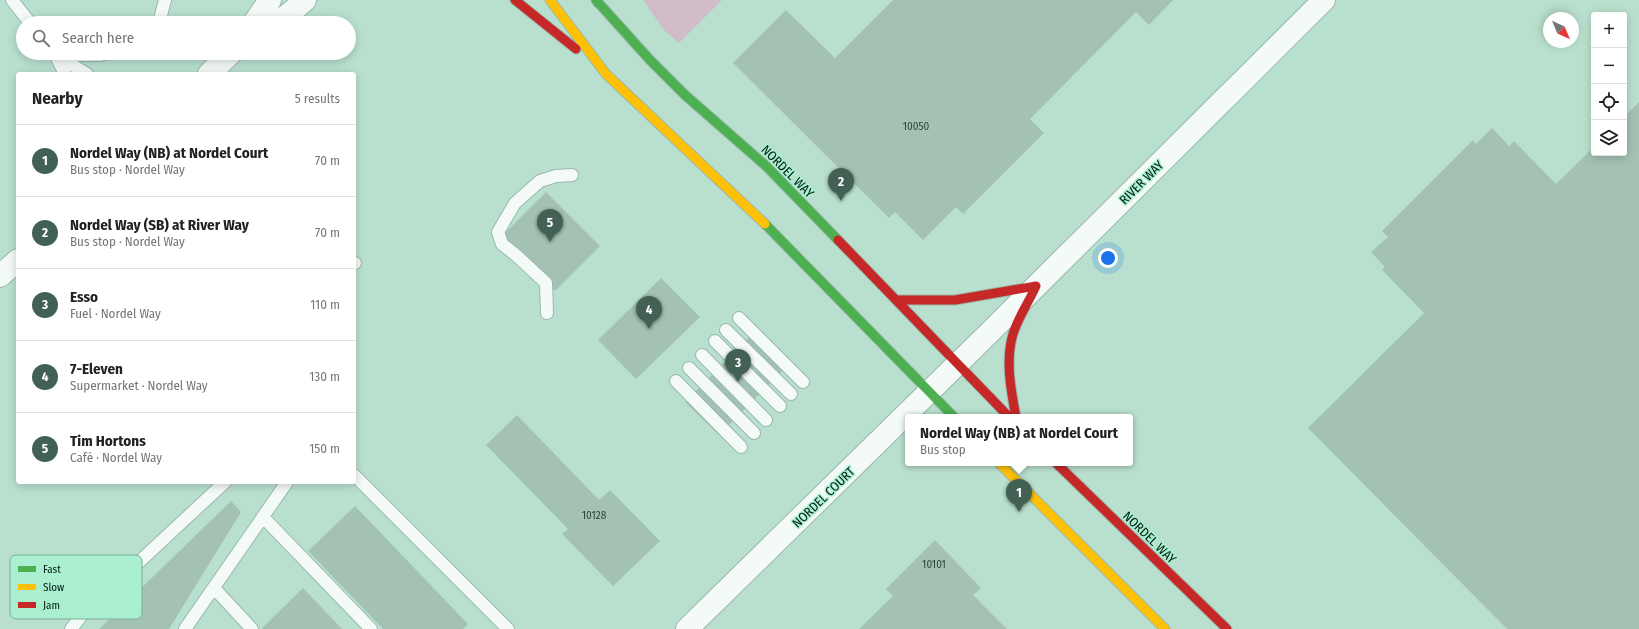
<!DOCTYPE html>
<meta charset="utf-8">
<style>
:root{--surface:#fff;--page:#f2f2f2;--text:#222;--muted:#767676;--line:#e0e0e0;--accent:#426154}
body{margin:0;font-family:"Fira Sans Condensed",sans-serif;background:var(--page);color:var(--text)}
.controls{position:absolute;right:12px;top:12px;display:grid;overflow:hidden;border-radius:4px;box-shadow:0 2px 10px #0003}
.controls button{width:36px;height:36px;display:grid;place-items:center;padding:0;border:0;border-bottom:1px solid var(--line);background:var(--surface);color:var(--text);font:20px sans-serif}
.compass{position:absolute;left:1543px;top:12px;width:36px;height:36px;border-radius:50%;background:var(--surface);box-shadow:0 2px 10px #0003;rotate:136deg}
.you{position:absolute;left:1108px;top:258px;width:14px;height:14px;margin:-10px;border:3px solid #fff;border-radius:50%;background:#1a73e8;box-shadow:0 0 0 6px #1a73e833}
.badge{display:grid;place-items:center;width:26px;height:26px;border-radius:50%;background:var(--accent);color:#fff;font-size:13px;font-weight:700}
.pin{position:absolute;translate:-50% -33px;filter:drop-shadow(0 1px 2px #0008)}
.pin::after{content:'';position:absolute;top:21px;width:14px;height:12px;background:inherit;clip-path:polygon(0 0,100% 0,50% 100%)}
.popup{position:absolute;left:905px;top:414px;width:228px;height:52px;box-sizing:border-box;display:grid;place-content:center;border-radius:4px;background:var(--surface);filter:drop-shadow(0 1px 3px #0005);font-size:13px;white-space:nowrap;color:var(--muted)}
.popup b{font-size:15px;color:var(--text)}
.popup::after{content:'';position:absolute;left:50%;top:100%;margin-left:-8px;border:8px solid transparent;border-top-color:var(--surface)}
.list{margin:0;padding:0;list-style:none}
h2{display:flex;justify-content:space-between;align-items:center;height:52px;margin:0;padding:0 16px;font-size:17px}
h2 small{font-size:13px;font-weight:400;color:var(--muted)}
.list li{display:grid;grid-template-columns:26px 1fr auto;gap:12px;align-items:center;box-sizing:border-box;height:72px;padding:0 16px;border-top:1px solid var(--line)}
.list b{display:block;font-size:15px;white-space:nowrap}
.list p{margin:0;font-size:13px;white-space:nowrap;color:var(--muted)}
.list em{font-size:13px;font-style:normal;color:var(--muted)}
.icon{flex:none;width:22px;height:22px;fill:none;stroke:currentColor;stroke-width:2;stroke-linecap:round;stroke-linejoin:round}
.map{position:relative;flex:none;width:1639px;height:629px;overflow:hidden}
.search{position:absolute;background:var(--surface);box-shadow:0 2px 10px #0003;left:16px;top:16px;width:340px;height:44px;display:flex;align-items:center;gap:10px;box-sizing:border-box;padding:0 14px;border-radius:22px;color:var(--muted);font-size:15px}
.panel{position:absolute;background:var(--surface);box-shadow:0 2px 10px #0003;left:16px;top:72px;width:340px;height:412px;border-radius:4px}
.map>svg:first-child{display:block}
</style>
<div class="map">
<svg width="1639" height="629" viewBox="0 0 1639 629">
<rect width="100%" height="100%" fill="#b9e0ce"/>
<path fill="#d0bbc8" d="M643 0H722L679 43 664 30Z"/>
<path fill="#a4c2b4" d="M893 0H1173L1149 25 1136 12 1030 119 1044 133 963 214 956 207 923 240 895 212 889 218 733 63 786 10 835 58Z
M1639 102V629H1507L1308 428 1424 313 1382 270 1385 267 1371 252 1388 237 1382 231 1473 140 1476 144 1492 128 1509 146 1514 141 1556 184 1594 147V153H1624V117Z
M546 192 600 246 555 291 501 237Z
M661 278 700 317 636 379 598 340Z
M758 328 791 362 719 435 685 402Z
M517 415 599 500 610 490 660 541 613 586 562 534 568 529 486 445Z
M231 501 241 512 169 629H99Z
M355 506 468 624 463 629H383L308 551Z
M935 540 981 588 973 595 1007 629H859L893 596 886 589Z
M303 588 342 629H263L262 628Z"/>
<g fill="none" stroke-linecap="round" stroke-linejoin="round">
<defs>
<path id="lane" d="M12 0 30 23
M156 23 160 19 165 0
M55 54 65 74
M56 55H100L107 53
M56 55 87 74
M354 264 355 263
M547 313 546 283 517 256 502 244 498 232 515 203 540 181 556 176 572 175
M739 318 803 382
M726 330 791 394
M715 341 780 406
M702 355 766 420
M689 368 754 433
M676 381 741 447
M354 475 508 629
M263 517 371 629
M214 588 252 629
M71 629 82 615 225 482
M185 629 287 482"/>
<path id="street" d="M254 23 270 0
M275 23 289 14 305 0
M209 74 231 53
M0 276 18 260
M687 629 987 335 1324 0"/>
<path id="fast" d="M596 0 650 60 685 95 765 165 838 240
M597 0 598 3
M765 224 954 417"/>
<path id="slow" d="M550 0 606 74 765 224
M999 463 1165 629"/>
<path id="jam" d="M515 0 576 49
M838 240 1009 417
M897 300H955L1036 286
M1016 417C1011 391 1005 360 1013 334 1018 317 1029 302 1036 286
M1056 463 1227 629"/>
</defs>
<use href="#lane" stroke="#9ab8ab" stroke-width="14"/>
<use href="#street" stroke="#9ab8ab" stroke-width="24"/>
<use href="#fast" stroke="#9ab8ab" stroke-width="11"/>
<use href="#slow" stroke="#9ab8ab" stroke-width="11"/>
<use href="#jam" stroke="#9ab8ab" stroke-width="11"/>
<use href="#lane" stroke="#f4faf8" stroke-width="12"/>
<use href="#street" stroke="#f4faf8" stroke-width="22"/>
<use href="#fast" stroke="#4caf50" stroke-width="9"/>
<use href="#slow" stroke="#ffc107" stroke-width="9"/>
<use href="#jam" stroke="#c62828" stroke-width="9"/>
</g>
<g text-anchor="middle" stroke-width="3" stroke-linejoin="round" paint-order="stroke">
<g font-size="11" fill="#2a463b">
<text x="916" y="130">10050</text>
<text x="594" y="519">10128</text>
<text x="934" y="568">10101</text>
</g>
<g font-size="13" fill="#021d13" stroke="#aaefcf">
<text transform="translate(788 171) rotate(45)" y="5">NORDEL WAY</text>
<text transform="translate(1141 182) rotate(-45)" y="5">RIVER WAY</text>
<text transform="translate(823 497) rotate(-44)" y="5">NORDEL COURT</text>
<text transform="translate(1150 537) rotate(44)" y="5">NORDEL WAY</text>
</g>
</g>
<rect x="10" y="555" width="132" height="64" rx="6" fill="#aaefcf" stroke="#78b097" stroke-width="1"/>
<rect x="18" y="566" width="18" height="6" fill="#4caf50"/>
<rect x="18" y="584" width="18" height="6" fill="#ffc107"/>
<rect x="18" y="602" width="18" height="6" fill="#c62828"/>
<g font-size="11" fill="#021d13">
<text x="43" y="573">Fast</text>
<text x="43" y="591">Slow</text>
<text x="43" y="609">Jam</text>
</g>
</svg>
<div class="controls">
<button>+</button>
<button>−</button>
<button><svg class="icon" aria-label="locate" viewBox="0 0 24 24"><circle cx="12" cy="12" r="6"/><path d="M12 2v4M12 18v4M2 12h4M18 12h4"/></svg></button>
<button><svg class="icon" aria-label="layers" viewBox="0 0 24 24"><path d="M12 4l9 5-9 5-9-5zM3 14l9 5 9-5"/></svg></button>
</div>
<svg class="compass" viewBox="-18 -18 36 36"><path d="M0-13l5 13h-10z" fill="#e53935"/><path d="M0 13l5-13h-10z" fill="#767676"/></svg>
<div class="you"></div>
<div class="pin badge" style="left:1019px;top:512px">1</div>
<div class="popup"><b>Nordel Way (NB) at Nordel Court</b>Bus stop</div>
<div class="pin badge" style="left:841px;top:201px">2</div>
<div class="pin badge" style="left:738px;top:382px">3</div>
<div class="pin badge" style="left:649px;top:329px">4</div>
<div class="pin badge" style="left:550px;top:242px">5</div>
<div class="search"><svg class="icon" aria-label="search" viewBox="0 0 24 24"><circle cx="10" cy="10" r="6"/><path d="M15 15l6 6"/></svg>Search here</div>
<section class="panel">
<h2>Nearby<small>5 results</small></h2>
<ul class="list">
<li><span class="badge">1</span><div><b>Nordel Way (NB) at Nordel Court</b><p>Bus stop · Nordel Way</p></div><em>70 m</em></li>
<li><span class="badge">2</span><div><b>Nordel Way (SB) at River Way</b><p>Bus stop · Nordel Way</p></div><em>70 m</em></li>
<li><span class="badge">3</span><div><b>Esso</b><p>Fuel · Nordel Way</p></div><em>110 m</em></li>
<li><span class="badge">4</span><div><b>7-Eleven</b><p>Supermarket · Nordel Way</p></div><em>130 m</em></li>
<li><span class="badge">5</span><div><b>Tim Hortons</b><p>Café · Nordel Way</p></div><em>150 m</em></li>
</ul>
</section>
</div>
